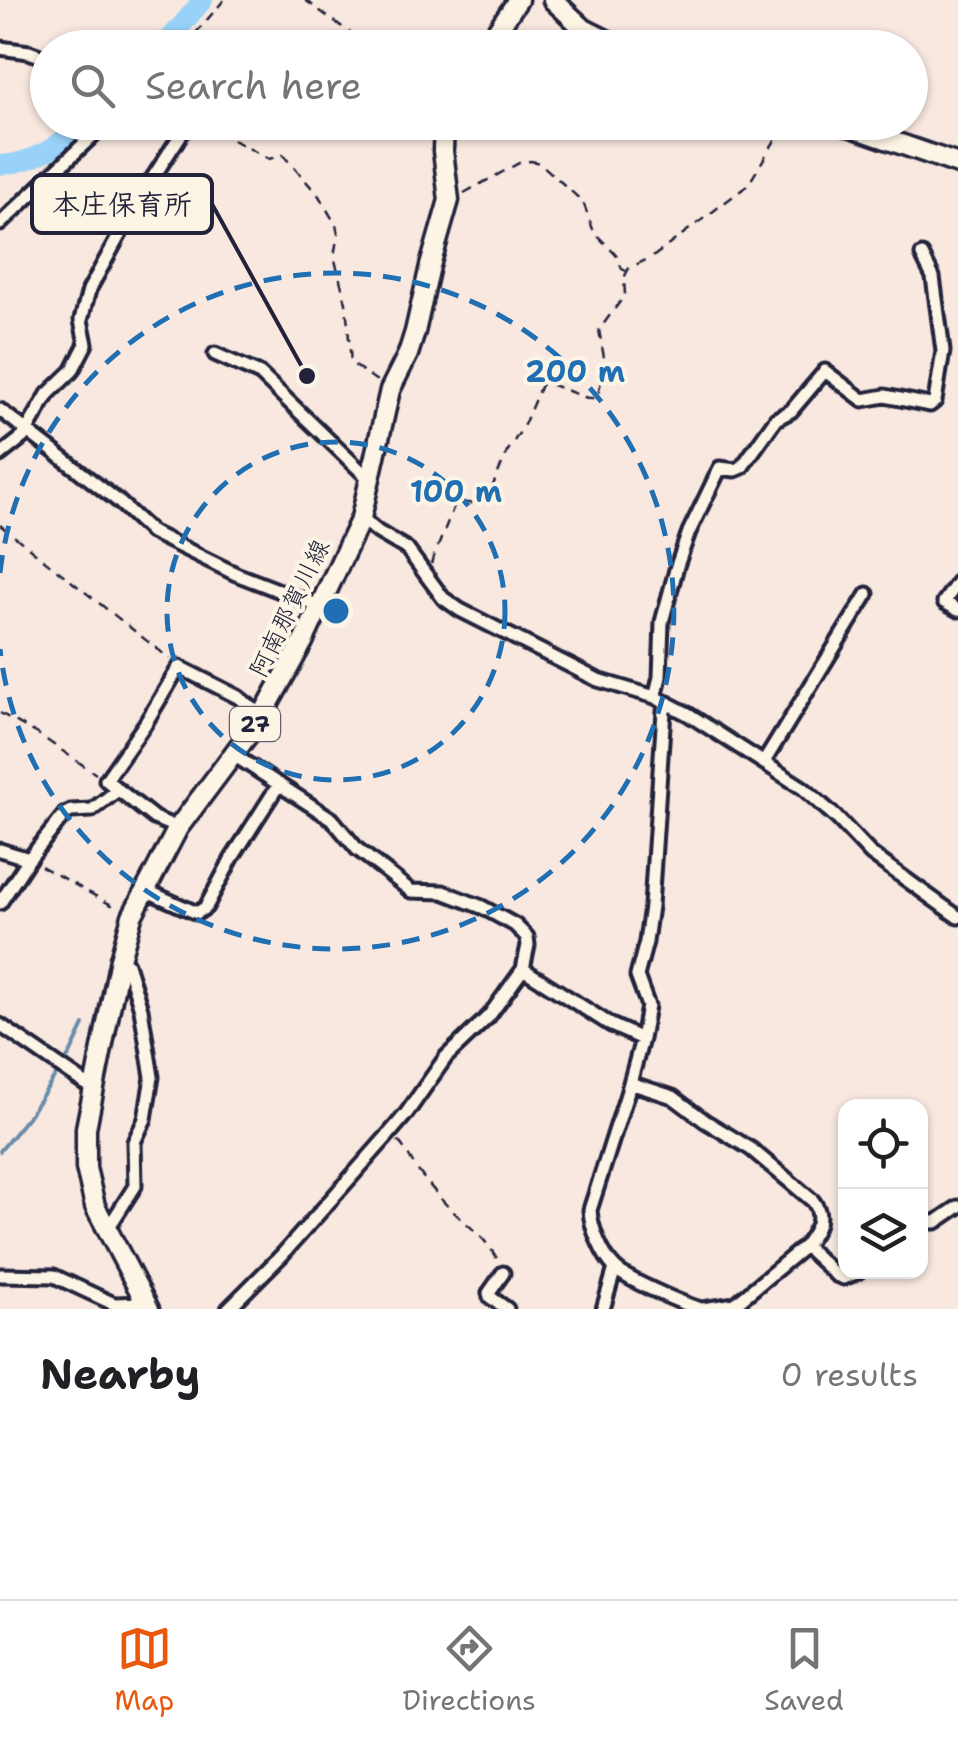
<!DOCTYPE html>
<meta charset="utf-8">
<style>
:root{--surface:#fff;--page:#f6f6f6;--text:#202124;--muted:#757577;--line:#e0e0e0;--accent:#ea580c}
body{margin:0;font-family:"Shantell Sans","Klee One",sans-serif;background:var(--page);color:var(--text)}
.controls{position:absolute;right:30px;bottom:30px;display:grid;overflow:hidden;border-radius:20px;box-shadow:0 2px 8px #0004}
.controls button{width:90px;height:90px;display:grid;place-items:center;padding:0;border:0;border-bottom:2px solid var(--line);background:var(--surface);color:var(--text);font:50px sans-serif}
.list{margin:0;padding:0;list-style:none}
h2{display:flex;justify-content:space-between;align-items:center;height:130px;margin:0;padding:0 40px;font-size:42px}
h2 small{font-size:32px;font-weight:400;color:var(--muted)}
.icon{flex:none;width:55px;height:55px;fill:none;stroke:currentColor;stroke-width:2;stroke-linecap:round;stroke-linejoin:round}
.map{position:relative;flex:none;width:958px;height:1309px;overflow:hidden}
.search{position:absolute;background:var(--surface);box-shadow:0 2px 8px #0004;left:30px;right:30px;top:30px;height:110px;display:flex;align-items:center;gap:25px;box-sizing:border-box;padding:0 35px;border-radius:55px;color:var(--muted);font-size:38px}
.sheet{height:290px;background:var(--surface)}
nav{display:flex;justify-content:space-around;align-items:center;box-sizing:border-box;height:140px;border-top:2px solid var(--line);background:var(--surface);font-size:28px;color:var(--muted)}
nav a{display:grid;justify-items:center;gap:5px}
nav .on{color:var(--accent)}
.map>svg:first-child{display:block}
</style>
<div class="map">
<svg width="958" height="1309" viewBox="0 0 958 1309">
<rect width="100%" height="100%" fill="#f8e8e0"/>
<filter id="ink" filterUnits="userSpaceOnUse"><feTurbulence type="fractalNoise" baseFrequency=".01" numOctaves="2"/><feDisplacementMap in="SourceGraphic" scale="20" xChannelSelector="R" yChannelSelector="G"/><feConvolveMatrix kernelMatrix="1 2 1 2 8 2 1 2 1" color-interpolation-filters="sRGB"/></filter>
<g filter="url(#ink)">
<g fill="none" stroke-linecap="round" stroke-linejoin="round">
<path stroke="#698cac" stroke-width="4" d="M669 42 678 48
M0 1151 28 1117 70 1054 84 1025"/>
<path stroke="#98d2f8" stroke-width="20" d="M162 48 203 0
M0 165C35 163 60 145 84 122"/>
<defs>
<path id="street" d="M0 48 29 52 48 59
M0 224 107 122
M215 354 260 374 363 473 371 474
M0 410 118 501 151 532 236 574 319 606
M0 455 23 437 48 394 72 371 86 344 81 320 89 290 141 196 189 122
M361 518 378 532 407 549 443 598 460 610 598 680 655 697 688 714 803 788 836 817 871 854 958 917
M958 582 944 602 958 610
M655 697 660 677 662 622 677 566 689 532 720 468 735 470 742 467 776 419 791 411 825 371 863 400 885 396 930 405 935 401 943 351 933 277 922 255
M668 703 664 711 651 906 646 942 637 976 648 1006 642 1039 627 1094 590 1210C591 1228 602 1255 615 1268 627 1280 683 1304 701 1309
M764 762 867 594
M178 828 154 818 106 780 145 724 179 667 238 697 262 716
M0 850 29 859
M145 890 197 913 206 907 232 858 279 784
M0 903 29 859 65 814 71 811 92 810 118 790
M523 969 611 1025 642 1039
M0 1025 93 1089
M630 1083 673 1097 705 1121 751 1149 813 1201C826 1218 815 1232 805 1246
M920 1222H936L958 1207
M107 1230 135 1186 134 1142 145 1119 152 1077 141 1009 127 964 120 959
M503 1273 489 1293 490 1297 507 1309
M0 1275 54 1276 114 1304 146 1303
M228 1309 282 1255 389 1134 406 1114 446 1057 489 1016 523 969 528 945 527 937 515 925 482 907 443 892 411 891 357 849 332 819 232 754
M603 1309 615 1268
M703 1309 735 1304 805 1246 836 1275 844 1278 858 1272"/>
<path id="primary" d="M553 0 584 29 622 48
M485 48 518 0
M837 122 958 164
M149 1309 95 1206 86 1168V1128L120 959 132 916 178 828 262 716 303 642 361 518 390 390 408 354 415 332 430 266 449 200 443 151 444 122"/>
</defs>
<use href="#street" stroke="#22223b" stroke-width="19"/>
<use href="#primary" stroke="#22223b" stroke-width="25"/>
<path stroke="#22223b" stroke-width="2.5" stroke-dasharray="10 8" stroke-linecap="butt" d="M305 0 352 34 367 39 383 35 392 48
M183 48 224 0
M201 123 269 159 283 155 319 196 336 225 338 234 334 256 346 303 351 363 377 381
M464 193 521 162 531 161 540 163 583 202 594 232 616 255 622 269 626 271
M0 525 170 659
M431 564 454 506 459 502 476 504 482 503 491 490 507 452 523 427 541 385 547 383 587 398H594L598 395 605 363 599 330 625 295 624 278 629 268 654 256 748 185 786 122
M0 713 38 734 96 774
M41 866 117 908
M398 1141C406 1149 409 1158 416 1168 423 1178 433 1189 441 1199 461 1222 488 1236 500 1265"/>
<use href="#street" stroke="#fcf5e5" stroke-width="11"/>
<use href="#primary" stroke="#fcf5e5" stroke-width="18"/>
</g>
</g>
<g fill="none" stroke="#1f6fb2" stroke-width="5" stroke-dasharray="18 12">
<circle cx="336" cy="611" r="169"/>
<path d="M0 573A338 338 0 1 1 0 649"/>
</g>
<g text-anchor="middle" stroke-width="8" stroke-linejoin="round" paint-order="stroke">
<rect fill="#fcf5e5" stroke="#63616e" stroke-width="2.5" x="230" y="707" width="50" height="34" rx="8"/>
<g font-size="22" font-weight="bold" fill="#22223b">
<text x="255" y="732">27</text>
</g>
<g font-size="25" fill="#22223b" stroke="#fcf5e5">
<text transform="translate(289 608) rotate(-64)" y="9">阿南那賀川線</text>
</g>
</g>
<circle cx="336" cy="611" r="15" fill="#1f6fb2" stroke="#fcf5e5" stroke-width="5"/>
<g font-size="30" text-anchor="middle" font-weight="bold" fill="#1f6fb2" stroke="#fcf5e5" stroke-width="8" stroke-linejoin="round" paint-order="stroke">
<text x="575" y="382">200 m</text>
<text x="456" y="502">100 m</text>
</g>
<path fill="none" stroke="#22223b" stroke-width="4" d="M307 376L212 204"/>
<circle fill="#22223b" stroke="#fcf5e5" stroke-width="4" cx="307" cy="376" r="10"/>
<rect fill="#fcf5e5" stroke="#22223b" stroke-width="4" x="32" y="175" width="180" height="58" rx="10"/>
<g font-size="28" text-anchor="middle" font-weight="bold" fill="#22223b">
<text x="122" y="214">本庄保育所</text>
</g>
</svg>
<div class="controls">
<button><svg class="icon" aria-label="locate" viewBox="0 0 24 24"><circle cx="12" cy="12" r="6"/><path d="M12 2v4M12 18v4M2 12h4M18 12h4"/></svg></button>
<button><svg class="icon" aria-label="layers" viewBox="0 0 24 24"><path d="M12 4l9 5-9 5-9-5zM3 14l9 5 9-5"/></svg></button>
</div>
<div class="search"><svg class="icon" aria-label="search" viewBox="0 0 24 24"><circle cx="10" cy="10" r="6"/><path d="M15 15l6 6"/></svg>Search here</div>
</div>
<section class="sheet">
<h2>Nearby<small>0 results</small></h2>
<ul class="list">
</ul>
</section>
<nav>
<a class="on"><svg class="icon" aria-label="map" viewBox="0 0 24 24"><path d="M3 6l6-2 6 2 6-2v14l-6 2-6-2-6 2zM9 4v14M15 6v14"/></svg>Map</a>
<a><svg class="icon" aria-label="directions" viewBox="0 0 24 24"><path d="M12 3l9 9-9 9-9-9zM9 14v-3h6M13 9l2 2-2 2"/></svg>Directions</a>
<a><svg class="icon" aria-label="saved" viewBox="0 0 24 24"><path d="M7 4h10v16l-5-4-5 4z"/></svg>Saved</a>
</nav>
